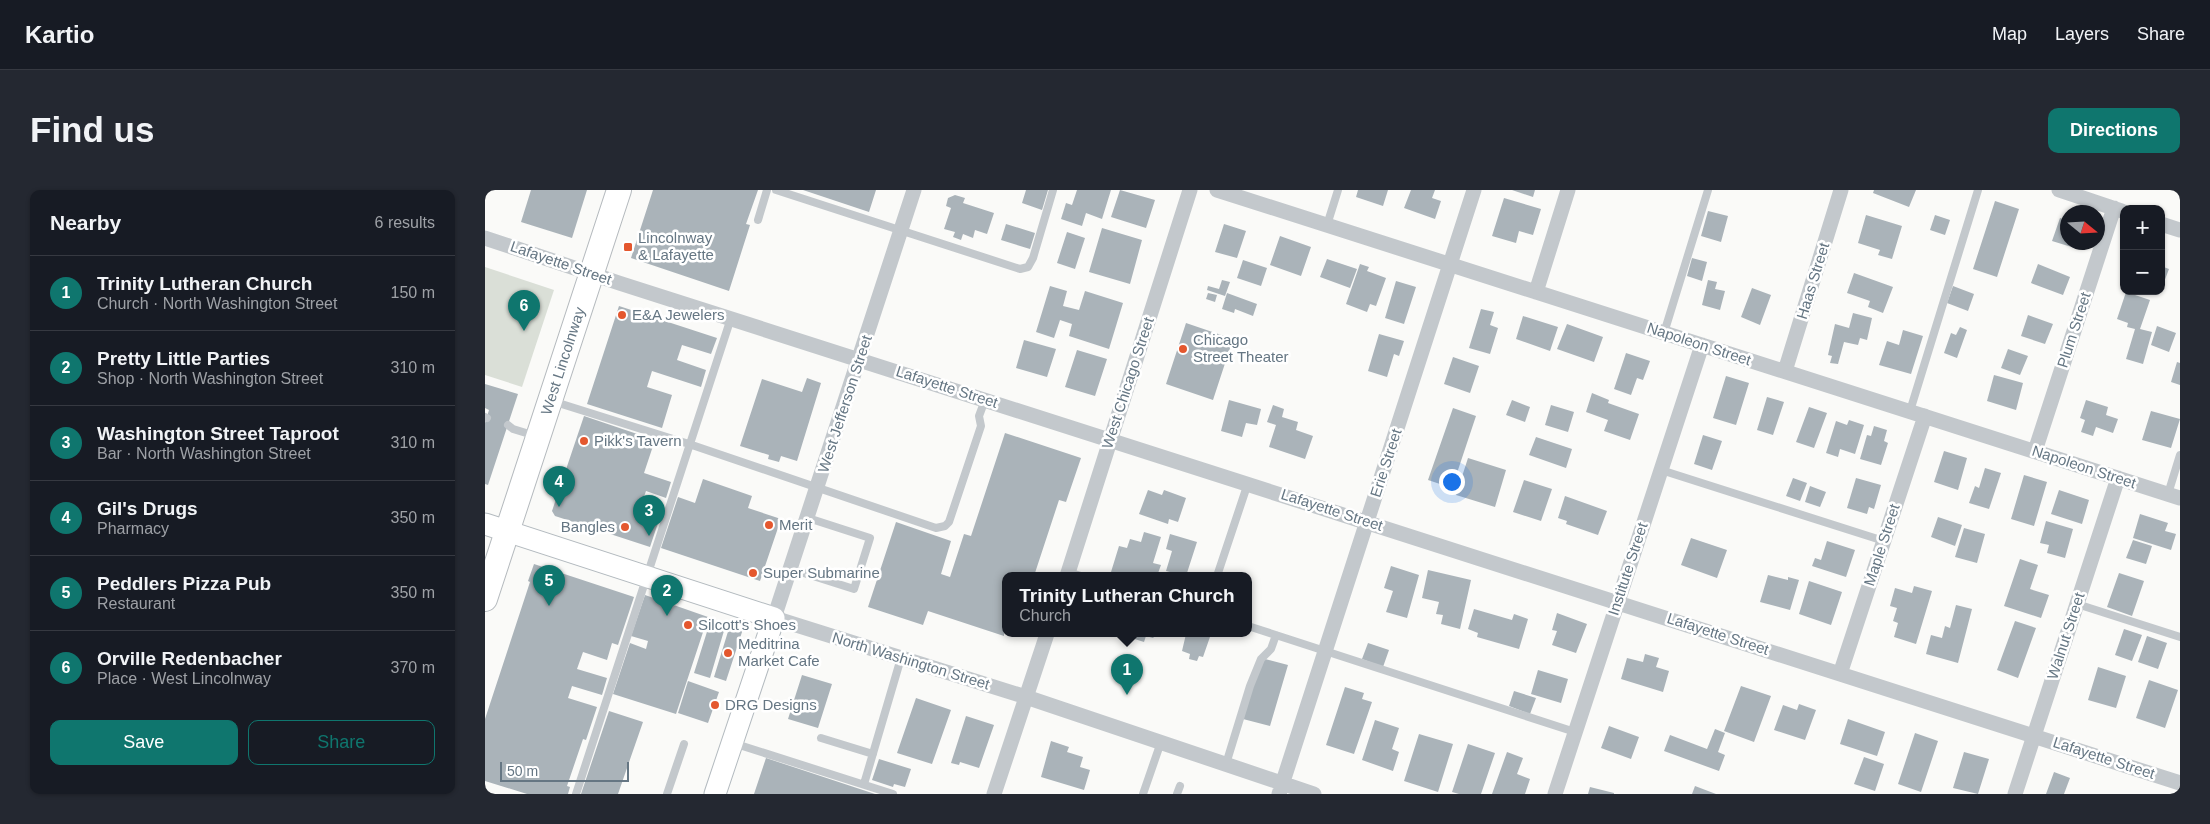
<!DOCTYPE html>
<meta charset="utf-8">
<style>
:root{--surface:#171b24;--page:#242831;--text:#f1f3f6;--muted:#9ea1a6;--line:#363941;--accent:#0f766e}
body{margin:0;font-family:Helvetica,sans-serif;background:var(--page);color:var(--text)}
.controls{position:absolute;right:15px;top:15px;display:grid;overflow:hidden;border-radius:10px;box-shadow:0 1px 4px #0004}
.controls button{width:45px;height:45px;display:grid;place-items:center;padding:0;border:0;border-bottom:1px solid var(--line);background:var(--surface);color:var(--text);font:25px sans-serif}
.compass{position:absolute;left:1575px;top:15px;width:45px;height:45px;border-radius:50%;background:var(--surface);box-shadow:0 1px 4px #0004;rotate:108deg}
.scale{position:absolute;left:15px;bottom:12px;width:129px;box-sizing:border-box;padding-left:5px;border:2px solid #657683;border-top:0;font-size:14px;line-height:18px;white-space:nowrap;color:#657683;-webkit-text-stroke:4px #fff;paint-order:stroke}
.you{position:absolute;left:966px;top:291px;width:18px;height:18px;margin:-12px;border:4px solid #fff;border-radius:50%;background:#1a73e8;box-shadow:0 0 0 8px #1a73e833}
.badge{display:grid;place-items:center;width:32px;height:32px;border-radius:50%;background:var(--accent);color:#fff;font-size:16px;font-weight:700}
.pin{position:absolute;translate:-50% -41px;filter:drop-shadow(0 1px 2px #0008)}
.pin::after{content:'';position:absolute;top:26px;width:18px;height:15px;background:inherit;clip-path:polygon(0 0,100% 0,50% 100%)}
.popup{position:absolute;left:517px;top:382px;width:250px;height:65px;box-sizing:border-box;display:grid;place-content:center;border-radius:10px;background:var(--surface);filter:drop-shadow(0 1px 4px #0005);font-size:16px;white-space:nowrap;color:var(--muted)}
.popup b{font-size:19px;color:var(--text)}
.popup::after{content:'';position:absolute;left:50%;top:100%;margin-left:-10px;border:10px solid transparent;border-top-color:var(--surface)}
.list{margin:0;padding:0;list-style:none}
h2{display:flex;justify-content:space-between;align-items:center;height:65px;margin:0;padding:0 20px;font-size:21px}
h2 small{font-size:16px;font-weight:400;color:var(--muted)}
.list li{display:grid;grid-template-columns:32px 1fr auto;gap:15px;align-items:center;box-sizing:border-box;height:75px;padding:0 20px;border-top:1px solid var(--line)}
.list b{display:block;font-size:19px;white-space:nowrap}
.list p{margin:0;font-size:16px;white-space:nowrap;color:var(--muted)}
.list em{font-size:16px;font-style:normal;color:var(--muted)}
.actions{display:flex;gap:10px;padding:15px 20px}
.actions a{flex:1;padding:11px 0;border:1px solid var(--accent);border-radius:10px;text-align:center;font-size:18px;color:var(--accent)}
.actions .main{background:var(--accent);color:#fff}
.map{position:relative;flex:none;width:1695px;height:604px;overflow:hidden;border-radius:10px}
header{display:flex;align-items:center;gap:30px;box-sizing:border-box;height:70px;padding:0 25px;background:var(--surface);border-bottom:1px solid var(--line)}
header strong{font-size:24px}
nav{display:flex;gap:28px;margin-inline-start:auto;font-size:18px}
.intro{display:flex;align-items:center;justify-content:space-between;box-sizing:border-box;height:120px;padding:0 30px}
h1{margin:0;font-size:35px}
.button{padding:12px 22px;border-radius:10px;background:var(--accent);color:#fff;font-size:18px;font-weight:700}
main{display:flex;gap:30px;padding:0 30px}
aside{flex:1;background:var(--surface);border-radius:10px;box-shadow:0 1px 4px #0004}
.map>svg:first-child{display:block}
</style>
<header>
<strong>Kartio</strong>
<nav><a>Map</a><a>Layers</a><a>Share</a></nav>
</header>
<div class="intro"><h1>Find us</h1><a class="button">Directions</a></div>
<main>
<aside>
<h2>Nearby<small>6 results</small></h2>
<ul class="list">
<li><span class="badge">1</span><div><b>Trinity Lutheran Church</b><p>Church · North Washington Street</p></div><em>150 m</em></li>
<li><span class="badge">2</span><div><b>Pretty Little Parties</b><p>Shop · North Washington Street</p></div><em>310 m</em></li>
<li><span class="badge">3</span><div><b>Washington Street Taproot</b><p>Bar · North Washington Street</p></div><em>310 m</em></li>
<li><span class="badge">4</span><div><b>Gil's Drugs</b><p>Pharmacy</p></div><em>350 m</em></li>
<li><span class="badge">5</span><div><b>Peddlers Pizza Pub</b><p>Restaurant</p></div><em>350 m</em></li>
<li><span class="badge">6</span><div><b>Orville Redenbacher</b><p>Place · West Lincolnway</p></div><em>370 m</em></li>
</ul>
<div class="actions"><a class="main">Save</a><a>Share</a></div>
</aside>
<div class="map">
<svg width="1695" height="604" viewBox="0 0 1695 604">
<rect width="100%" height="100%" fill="#fafaf8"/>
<path fill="#dadfd7" d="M0 77 69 100 37 197 0 185Z"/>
<path fill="#aab3b9" d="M46 0H102L87 48 36 32Z
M168 0H273L261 34 265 35 244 101 146 68Z
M318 0H391L384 22Z
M541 0H563L557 20 537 13Z
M592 0H626L617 29 601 23 597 36 576 29 581 13 587 15Z
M635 0 670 10 661 38 626 27Z
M873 0H903L898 16 871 7Z
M926 0H950L947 8 956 11 950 29 919 18Z
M1027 0H1050L1048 7Z
M1389 0H1431L1424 17 1388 3Z
M470 5 480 8 478 13 509 23 502 44 490 40 488 48 478 44 476 50 468 47 470 42 459 39 466 18 461 16 463 8Z
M1019 8 1056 19 1048 45 1034 41 1031 53 1007 46Z
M1510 11 1534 19 1512 87 1488 79Z
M1223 21 1243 26 1236 52 1216 46Z
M1381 25 1417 36 1407 69 1393 65 1395 60 1373 53Z
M1450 25 1465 30 1460 45 1445 40Z
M1575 28 1582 30V52H1596L1593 59 1567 51Z
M521 34 550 43 545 59 516 50Z
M739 34 761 41 752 68 730 62Z
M617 38 657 50 645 94 604 82Z
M582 42 600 48 590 79 572 73Z
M795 46 826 57 816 86 785 75Z
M1207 68 1222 72 1217 91 1202 86Z
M842 69 872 79 865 98 835 87Z
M758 70 782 78 776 96 752 88Z
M875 74 884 77 882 81 901 88 891 116 885 114 882 122 861 114Z
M1553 74 1585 87 1578 105 1546 93Z
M1676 76 1684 79 1676 100Z
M1369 83 1408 97 1398 123 1383 117 1385 111 1362 103Z
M737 90 745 92 740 106 722 100 723 96 734 99Z
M1223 90 1232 92 1230 99 1240 101 1235 120 1217 115Z
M911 91 931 97 919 134 900 128Z
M565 96 582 101 578 116 594 120 600 101 638 113 624 159 584 146 587 134 575 130 569 148 551 142Z
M1468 96 1489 104 1483 121 1462 113Z
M1267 98 1286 105 1275 135 1256 127Z
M1641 102 1665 110 1655 139 1667 142 1658 174 1641 169 1650 139 1642 137 1643 133 1632 129Z
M723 103 732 105 730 112 721 109Z
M742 103 772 114 768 126 750 119 749 123 737 119Z
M134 116 232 148 226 164 197 155 192 170 221 180 216 197 167 181 162 197 187 205 177 238 102 214Z
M996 119 1009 122 1005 135 1013 138 1005 164 984 158Z
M1368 123 1387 128 1382 150 1375 148 1373 155 1359 152 1353 174 1345 173 1347 166 1343 165 1350 134 1364 138Z
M1543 125 1568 134 1560 154 1536 146Z
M1038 126 1073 137 1065 161 1031 149Z
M701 133 748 149 728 210 681 194Z
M1082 134 1118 147 1109 172 1072 159Z
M1672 136 1691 143 1684 162 1666 155Z
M1475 137 1482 140 1472 168 1459 163 1466 143 1471 145Z
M1418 140 1438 146 1426 184 1394 175 1402 151 1414 155Z
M894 144 919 151 914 166 909 164 902 187 883 181Z
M539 150 571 159 562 187 531 178Z
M1523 159 1543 166 1535 185 1516 178Z
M592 160 622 169 610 206 580 197Z
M1141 163 1165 171 1158 190 1152 188 1146 205 1129 199Z
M968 167 994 176 985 203 959 194Z
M1692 172 1695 173V195L1686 192Z
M1509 185 1538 193 1531 220 1502 211Z
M1241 186 1264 193 1251 235 1228 228Z
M322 188 336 193 312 271 296 266 294 272 283 269 284 265 255 256 277 189 317 202Z
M0 194 33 204 3 295 0 294V233L4 220 0 218Z
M1107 203 1124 210 1123 213 1154 224 1145 250 1119 241 1123 230 1101 222Z
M1282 207 1299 212 1288 245 1272 240Z
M744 210 776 219 772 235 761 233 757 247 736 241Z
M1027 210 1045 217 1040 232 1021 225Z
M1601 210 1623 217 1621 225 1633 229 1628 243 1611 237 1608 246 1596 242 1600 230 1595 228Z
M788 215 799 219 797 227 813 232 811 240 828 246 820 269 784 257 791 235 782 232Z
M1066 215 1089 222 1083 242 1060 235Z
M1324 217 1342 223 1329 258 1311 252Z
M968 218 991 226 967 298 943 290Z
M1666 221 1695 229 1686 258 1657 250Z
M99 226 170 250 159 283 186 292 181 308 161 301 155 318 150 316 149 318 175 327 165 357 70 326 67 321Z
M1364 230 1379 235 1370 264 1355 259 1353 267 1341 263 1351 231 1362 235Z
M1389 236 1402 240 1399 251 1403 253 1396 275 1375 269 1382 245 1386 246Z
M520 243 596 268 581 312 574 310 549 386H521L519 446 443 421 438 435 383 417 411 332 466 351 456 384 465 387 479 344 486 346Z
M1218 245 1237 251 1227 280 1209 274Z
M1051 247 1087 259 1081 278 1044 265Z
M1459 261 1482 268 1473 300 1449 292Z
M983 268 1021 280 1010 317 971 305Z
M1500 278 1516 283 1504 319 1484 313 1490 296 1494 298Z
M1539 285 1562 292 1549 336 1526 329Z
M1308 288 1322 293 1315 311 1301 306Z
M1371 288 1396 295 1389 319 1384 317 1382 324 1362 318Z
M218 289 267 306 263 318 296 329 275 391 176 358 193 307 210 313Z
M1039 290 1067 299 1056 331 1028 322Z
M1325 296 1341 302 1335 317 1320 312Z
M663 300 677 305 679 300 701 308 693 332 684 329 683 334 654 324Z
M1574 300 1604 310 1597 334 1566 324Z
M1080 306 1122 321 1113 345 1081 334 1082 331 1073 328Z
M1655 324 1683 333 1680 341 1691 344 1686 360 1648 348Z
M1453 327 1477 335 1470 356 1446 347Z
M1561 331 1588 339 1580 368 1562 363 1564 355 1555 353Z
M1479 338 1500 344 1492 373 1470 367Z
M659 342 676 347 668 373 676 375 672 386H641L626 382 634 356 642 358 645 349 656 352Z
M685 344 712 352 701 386 681 381 687 361 681 359Z
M1206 348 1242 360 1232 388 1196 375Z
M1648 350 1667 356 1661 374 1641 368Z
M1342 351 1370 360 1361 387 1327 376 1330 368 1336 370Z
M1535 369 1553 375 1545 399 1564 405 1556 428 1519 416Z
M49 374 149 407 133 455 127 453 122 470 98 462 92 479 122 488 117 505 87 496 83 508 112 517 101 550 98 549 82 596 85 597 83 604H42L0 591V529L45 392 43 391Z
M906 376 934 385 922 428 901 422 908 401 899 398Z
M943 380 986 390 975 439 956 434 958 425 951 424 954 412 937 408Z
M1634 383 1659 391 1647 426 1622 417Z
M1283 385 1303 390V387L1314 390 1305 420 1275 412Z
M1324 391 1357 402 1346 435 1314 424Z
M1429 396 1447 401 1431 454 1409 447 1413 433 1408 431 1412 418 1405 416 1410 398 1427 403Z
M160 405 223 427 191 524 128 504 145 453 161 459 163 451 146 446Z
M1471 415 1487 419 1473 473 1441 464 1446 445 1457 448 1460 436 1465 438Z
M989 419 1027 430 1029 424 1043 429 1034 459 992 447 993 443 983 439Z
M1072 423 1102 434 1091 463 1067 455 1072 441 1067 440Z
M226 429 241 434 225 488 209 483Z
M1530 431 1551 438 1533 488 1512 480Z
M245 435 258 439 241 491 229 487Z
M1639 439 1657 445 1647 471 1630 465Z
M634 444H672L668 448 661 446 659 452Z
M701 444H726L718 467 714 466 712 471 704 469 705 464 697 461Z
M1662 446 1682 453 1673 479 1653 472Z
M883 453 904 460 898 477 877 469Z
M1160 464 1174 468 1171 477 1184 481 1178 502 1136 489 1142 468 1158 472Z
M776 468 803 475 785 536 758 529Z
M1613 477 1641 486 1631 518 1603 510Z
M1053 480 1083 489 1076 513 1046 504Z
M317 485 347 494 333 538 303 529Z
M1664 490 1693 500 1680 538 1651 528Z
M203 491 234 502 223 533 193 523Z
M1256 496 1286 506 1269 552 1239 541Z
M860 497 879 503 877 509 887 512 869 564 841 555Z
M1029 501 1051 508 1045 524 1024 516Z
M431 508 466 520 447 574 412 563Z
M1314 514 1331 520 1320 550 1289 540 1298 515 1312 520Z
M124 521 158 532 133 604H96Z
M481 526 509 535 494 578 475 572 474 575 466 573Z
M1363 529 1400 542 1392 566 1355 554Z
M890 530 914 538 907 559 914 562 908 581 877 570Z
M1124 536 1154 547 1146 569 1116 558Z
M1230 539 1240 543 1233 562 1240 565 1234 581 1179 561 1185 545 1222 559Z
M1430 543 1453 551 1436 602 1413 594Z
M934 544 968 554 953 602 919 591Z
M566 551 584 557 582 562 598 567 595 577 605 580 599 600 556 587Z
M983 554 1010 563 996 604H974L967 602Z
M1022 562 1038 568 1032 584 1045 589 1040 604H1007Z
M1479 562 1504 569 1493 604 1468 598Z
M1379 567 1399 574 1390 601 1369 594Z
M281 568 390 604H269Z
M394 569 426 579 420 597 409 594 408 597 387 590Z
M1569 582 1585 588 1579 604H1561Z
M1210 596 1231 604H1207Z
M1105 597 1129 603V604H1103Z"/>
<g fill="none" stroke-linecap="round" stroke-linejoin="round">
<defs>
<path id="secondary" d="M0 334 289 428 230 604"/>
<path id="primary" d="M0 409 134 0"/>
</defs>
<use href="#secondary" stroke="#b3babf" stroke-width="23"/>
<use href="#primary" stroke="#b5babe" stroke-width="26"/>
<path stroke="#c3c8cc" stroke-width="8" d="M291 0 535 79 543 77 548 68 568 0
M273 30 282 0
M842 35 853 0
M1179 143 1223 0
M67 211 204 254 451 338 460 336 464 332 496 236 494 226 500 210
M1425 221 1493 0
M0 227 2 228
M23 235 28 239 51 246
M1176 280 1399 351
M1683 304 1695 265
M306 379 369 399 385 348 323 328
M583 382 596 386
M732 386 763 293
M1592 414 1695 447
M763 436 1090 542
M336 548 388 564
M248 553 408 604
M741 574 765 496 776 469 786 459 791 445
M379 594 416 468
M91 604 246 128
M182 604 199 554
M658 604 676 552
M692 604 695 596"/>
<path stroke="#c3c8cc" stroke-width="15" d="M429 0 289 428 541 507 829 604
M732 0 1695 308
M1574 0 1637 21
M1676 34 1695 40
M0 48 134 93 1695 593
M1051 102 1083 0
M1300 181 1356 0
M1550 261 1629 18
M582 386 705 0
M1355 484 1440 226
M509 604 562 444
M794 604 989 0
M1070 604 1217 155
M1530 604 1633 288"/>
<use href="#secondary" stroke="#fff" stroke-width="21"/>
<use href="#primary" stroke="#fff" stroke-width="24"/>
</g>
<g fill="#e4572e" stroke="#fff" stroke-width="2">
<rect x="138" y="52" width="10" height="10" rx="2.5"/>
<circle cx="137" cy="125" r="5"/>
<circle cx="698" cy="159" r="5"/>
<circle cx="99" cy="251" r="5"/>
<circle cx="284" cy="335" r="5"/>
<circle cx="140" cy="337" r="5"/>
<circle cx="268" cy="383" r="5"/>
<circle cx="203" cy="435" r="5"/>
<circle cx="243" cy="463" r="5"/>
<circle cx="230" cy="515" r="5"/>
</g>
<g text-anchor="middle" stroke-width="5" stroke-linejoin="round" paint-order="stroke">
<g font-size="15" fill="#657683" stroke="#fff" text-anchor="start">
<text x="153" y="53">Lincolnway<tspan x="153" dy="17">&amp; Lafayette</tspan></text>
<text x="147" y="130">E&amp;A Jewelers</text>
<text x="708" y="155">Chicago<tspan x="708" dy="17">Street Theater</tspan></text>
<text x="109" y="256">Pikk's Tavern</text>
<text x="294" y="340">Merit</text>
<text x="130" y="342" text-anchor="end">Bangles</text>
<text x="278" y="388">Super Submarine</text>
<text x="213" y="440">Silcott's Shoes</text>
<text x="253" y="459">Meditrina<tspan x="253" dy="17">Market Cafe</tspan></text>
<text x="240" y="520">DRG Designs</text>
</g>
<g font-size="15" fill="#657683" stroke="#fff">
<text transform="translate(76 73) rotate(19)" y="5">Lafayette Street</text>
<text transform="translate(1328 91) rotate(-73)" y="5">Haas Street</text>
<text transform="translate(1589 140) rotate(-72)" y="5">Plum Street</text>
<text transform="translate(1214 154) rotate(18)" y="5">Napoleon Street</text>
<text transform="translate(78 171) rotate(-72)" y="5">West Lincolnway</text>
<text transform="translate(643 193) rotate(-72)" y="5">West Chicago Street</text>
<text transform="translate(462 197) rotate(18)" y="5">Lafayette Street</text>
<text transform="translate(360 214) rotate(-72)" y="5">West Jefferson Street</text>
<text transform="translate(901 273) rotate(-72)" y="5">Erie Street</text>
<text transform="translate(1599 277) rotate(18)" y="5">Napoleon Street</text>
<text transform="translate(847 320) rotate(18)" y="5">Lafayette Street</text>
<text transform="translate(1397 355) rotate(-72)" y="5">Maple Street</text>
<text transform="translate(1143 379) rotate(-72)" y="5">Institute Street</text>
<text transform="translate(1233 444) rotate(18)" y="5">Lafayette Street</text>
<text transform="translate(1581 446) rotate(-72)" y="5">Walnut Street</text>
<text transform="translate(426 471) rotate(17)" y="5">North Washington Street</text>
<text transform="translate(1619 568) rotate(18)" y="5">Lafayette Street</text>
</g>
</g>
</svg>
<div class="controls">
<button>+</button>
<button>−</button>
</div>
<svg class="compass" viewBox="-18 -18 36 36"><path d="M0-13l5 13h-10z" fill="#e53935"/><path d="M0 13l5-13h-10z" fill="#9ea1a6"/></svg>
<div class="scale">50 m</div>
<div class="you"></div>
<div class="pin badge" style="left:642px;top:505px">1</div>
<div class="popup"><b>Trinity Lutheran Church</b>Church</div>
<div class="pin badge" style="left:182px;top:426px">2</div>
<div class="pin badge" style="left:164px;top:346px">3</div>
<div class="pin badge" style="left:74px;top:317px">4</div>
<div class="pin badge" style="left:64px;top:416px">5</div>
<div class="pin badge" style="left:39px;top:141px">6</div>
</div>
</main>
